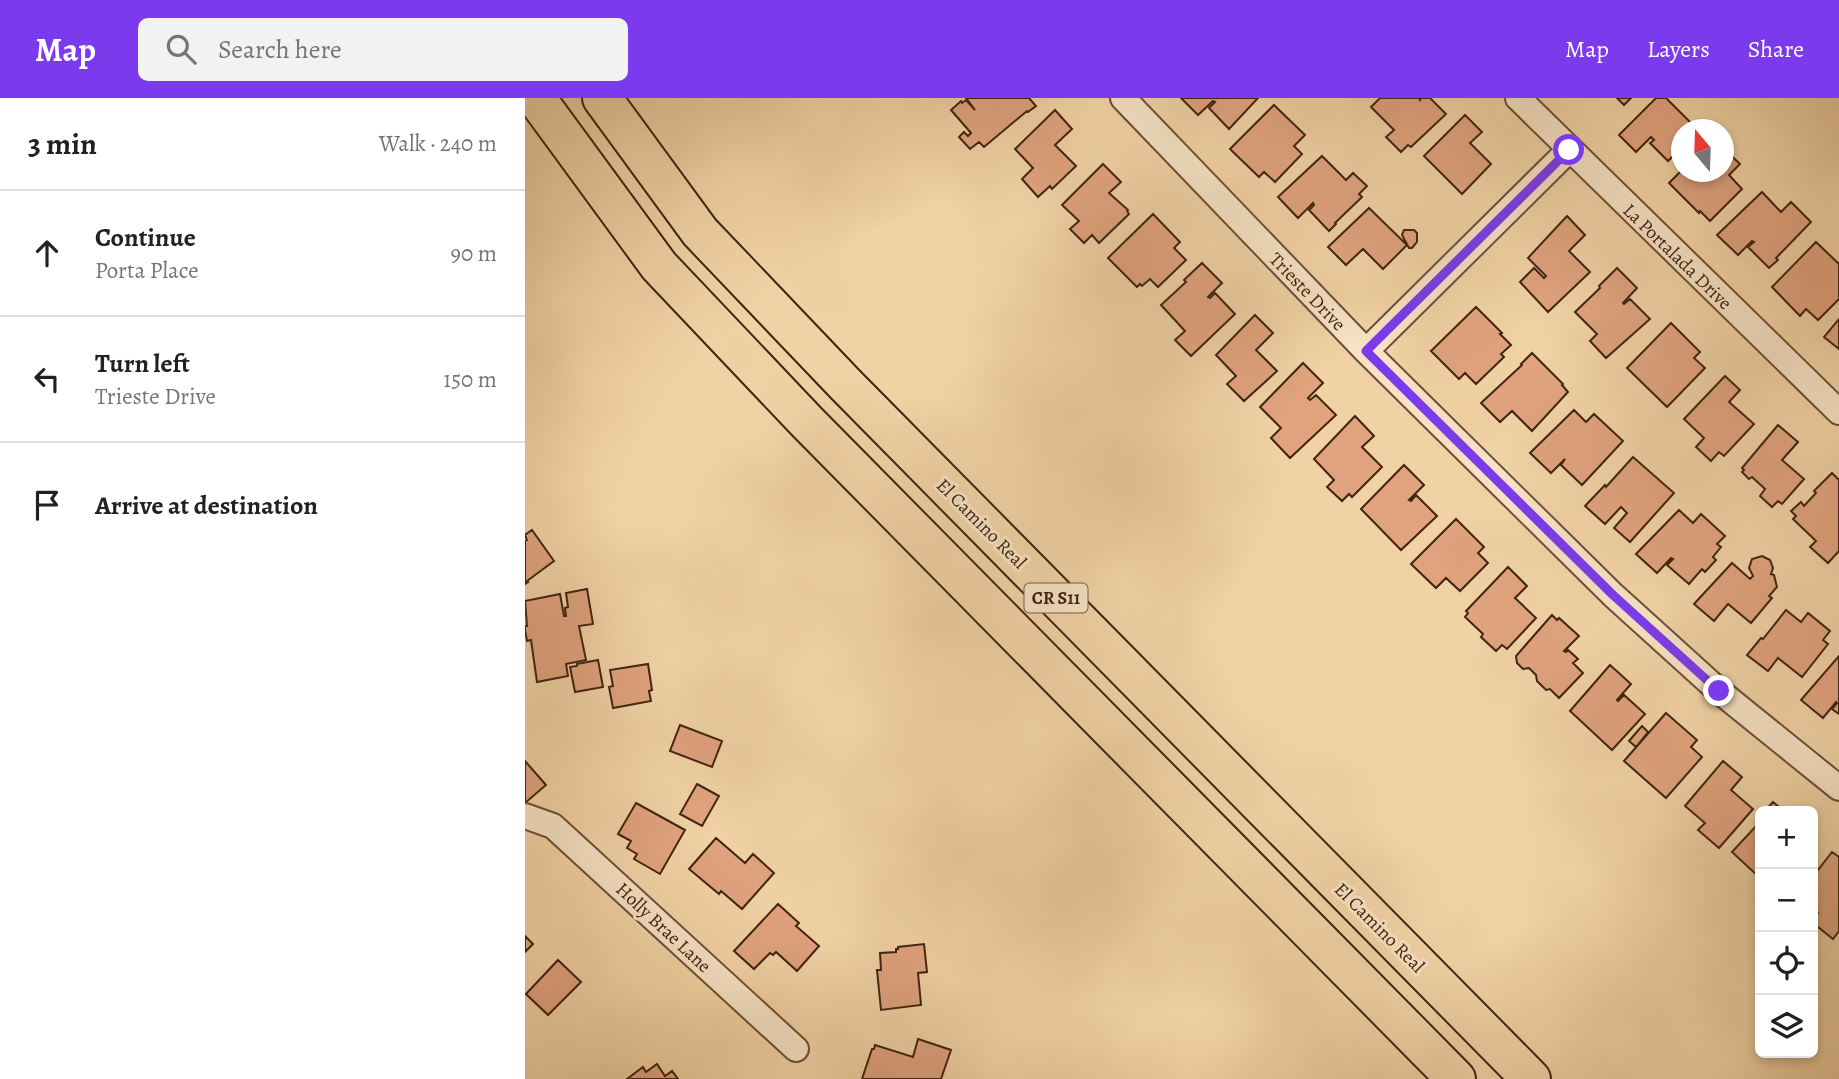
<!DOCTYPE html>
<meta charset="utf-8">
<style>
:root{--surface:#fff;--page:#f2f2f2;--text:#202124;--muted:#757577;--line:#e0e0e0;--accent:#7c3aed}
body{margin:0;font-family:Alegreya,serif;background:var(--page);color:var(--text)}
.controls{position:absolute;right:21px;bottom:21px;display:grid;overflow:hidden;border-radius:10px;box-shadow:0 4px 10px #0003}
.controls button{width:63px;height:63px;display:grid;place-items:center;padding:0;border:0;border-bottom:2px solid var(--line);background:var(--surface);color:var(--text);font:35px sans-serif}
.compass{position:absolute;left:1146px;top:21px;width:63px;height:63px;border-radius:50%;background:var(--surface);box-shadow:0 4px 10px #0003;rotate:341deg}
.stop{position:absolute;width:21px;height:21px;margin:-16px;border:5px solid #7c3aed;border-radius:50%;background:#fff}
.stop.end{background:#7c3aed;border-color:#fff;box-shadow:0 2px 7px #0008}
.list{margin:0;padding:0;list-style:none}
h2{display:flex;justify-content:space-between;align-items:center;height:91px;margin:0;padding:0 28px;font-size:30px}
h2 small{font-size:23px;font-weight:400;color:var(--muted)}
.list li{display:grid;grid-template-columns:46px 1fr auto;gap:21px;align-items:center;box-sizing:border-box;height:126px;padding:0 28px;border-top:2px solid var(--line)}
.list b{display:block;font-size:26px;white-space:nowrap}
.list p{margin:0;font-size:23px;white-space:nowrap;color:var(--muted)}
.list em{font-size:23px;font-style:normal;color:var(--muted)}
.icon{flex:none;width:38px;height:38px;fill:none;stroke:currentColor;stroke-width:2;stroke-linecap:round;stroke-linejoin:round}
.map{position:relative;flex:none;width:1314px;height:981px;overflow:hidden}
header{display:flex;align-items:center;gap:42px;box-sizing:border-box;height:98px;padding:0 35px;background:var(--accent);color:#fff}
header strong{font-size:33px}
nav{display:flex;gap:38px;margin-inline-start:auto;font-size:24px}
.search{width:490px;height:63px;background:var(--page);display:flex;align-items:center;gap:18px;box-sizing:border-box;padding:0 24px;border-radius:10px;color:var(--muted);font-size:26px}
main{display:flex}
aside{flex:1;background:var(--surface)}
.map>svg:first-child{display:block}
</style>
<header>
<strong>Map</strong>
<div class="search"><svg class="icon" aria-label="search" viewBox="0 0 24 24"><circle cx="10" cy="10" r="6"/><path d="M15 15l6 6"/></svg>Search here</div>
<nav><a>Map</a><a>Layers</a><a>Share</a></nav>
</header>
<main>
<aside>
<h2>3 min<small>Walk · 240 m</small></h2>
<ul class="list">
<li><svg class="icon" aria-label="ahead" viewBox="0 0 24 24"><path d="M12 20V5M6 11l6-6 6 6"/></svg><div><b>Continue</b><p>Porta Place</p></div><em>90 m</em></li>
<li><svg class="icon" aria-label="left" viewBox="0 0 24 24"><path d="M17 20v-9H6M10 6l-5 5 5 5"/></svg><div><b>Turn left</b><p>Trieste Drive</p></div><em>150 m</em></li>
<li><svg class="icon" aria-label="arrive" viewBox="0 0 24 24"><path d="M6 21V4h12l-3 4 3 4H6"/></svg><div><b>Arrive at destination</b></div></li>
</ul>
</aside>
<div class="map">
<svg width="1314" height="981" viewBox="0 0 1314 981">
<rect width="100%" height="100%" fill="#f1d2a5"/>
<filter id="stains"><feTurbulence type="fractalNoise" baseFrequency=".00286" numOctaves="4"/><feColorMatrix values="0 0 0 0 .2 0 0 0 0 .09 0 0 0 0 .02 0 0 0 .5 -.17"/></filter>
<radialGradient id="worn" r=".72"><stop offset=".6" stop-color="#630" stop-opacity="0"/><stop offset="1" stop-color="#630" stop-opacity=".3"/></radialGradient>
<path fill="#e0a37e" stroke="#402310" stroke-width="2" d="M441 0H504L511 8 503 14 502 13 459 49 454 44 445 51 434 39 439 34 443 38 446 35 426 12 436 3 437 5 441 2 450 12Z
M656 0H733L704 31 684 10 690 4 688 3 673 17Z
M855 0H894L895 2 896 0H905L921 16 886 49 883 47 876 54 861 39 869 32 846 9Z
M1092 0H1106L1099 7Z
M1131 0H1141L1173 32H1156V50L1143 63 1125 45 1129 42 1126 39 1111 54 1094 37Z
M749 7 780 37 769 48 777 56 750 84 739 74 734 79 705 51Z
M530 12 547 31 530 47 551 68 527 91 525 88 513 99 497 81 508 70 490 51Z
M940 17 957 34 945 45 966 66 937 96 899 58Z
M1198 50 1215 66 1204 77 1217 91 1185 123 1175 113 1174 115 1144 85 1156 73 1198 74Z
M797 58 821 82 828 75 842 88 834 96 837 99 810 125 811 126 804 133 784 112 789 107 788 105 773 120 753 99Z
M578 66 596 84 584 95 603 112 602 113 604 116 574 145 567 137 559 145 545 131 554 123 537 107Z
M1237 94 1256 114 1266 104 1286 124 1251 160 1253 162 1244 170 1223 149 1229 144 1227 143 1213 157 1192 137Z
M844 110 882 147 858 171 838 151 821 167 803 149Z
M628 116 655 144 649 150 661 162 633 189 625 181 617 188 615 186 612 189 583 160Z
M1042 118 1060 137 1044 153 1065 174 1023 214 995 184 1009 170 1019 180 1021 178 1003 160Z
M879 132H889L892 135V144L887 150H884L877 137Z
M1291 144 1314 166V201L1293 222 1281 211 1275 218 1247 189Z
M677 165 697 185 683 199 685 200 690 195 710 216 666 258 650 242 660 233 636 207 661 184 659 182Z
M1092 170 1112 190 1098 205 1099 206 1105 201 1125 221 1081 260 1065 243 1072 236 1050 214 1075 190 1074 188Z
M951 209 977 235 975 236 986 247 976 256 979 259 951 286 940 275 934 281 906 253Z
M730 217 748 235 731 252 752 273 719 303 702 286 711 278 691 257Z
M1314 221V251L1299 239Z
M1146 225 1175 254 1169 260 1180 270 1142 309 1102 270Z
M1007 255 1038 286 1037 287 1043 294 1007 333 987 313 975 324 956 305 997 267 996 266Z
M778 265 798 285 783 300 785 302 791 297 811 317 765 360 746 340 756 330 735 309Z
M1200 278 1215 292 1204 304 1229 326 1199 358 1194 354 1186 363 1171 349 1179 340 1159 321Z
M1049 312 1061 324 1069 316 1098 343 1057 387 1036 367 1040 361 1026 375 1005 355Z
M830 318 849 338 837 349 857 369 827 399 824 396 817 403 802 389 809 382 789 361Z
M1253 327 1273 344 1257 362 1279 381 1257 406 1253 403 1247 409 1235 398 1240 391 1227 379 1224 381 1217 374 1219 372 1217 370Z
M1108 359 1149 395 1105 444 1089 430 1102 415 1096 409 1080 426 1060 408 1080 387 1081 389Z
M879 367 899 387 884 402 886 403 891 397 912 418 876 452 836 411Z
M1307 375 1314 382V453L1303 465 1285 449 1291 443 1268 421 1271 418 1266 413 1276 404 1279 408 1291 395 1289 393Z
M1154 412 1168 425 1176 416 1200 438 1192 446 1196 449 1188 459 1191 462 1180 474 1177 471 1164 486 1142 467 1148 461 1146 460 1132 475 1111 456Z
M931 421 959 449 953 455 963 465 935 493 921 480 911 490 886 466Z
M7 432 29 463 2 483 3 484 0 486V443L2 442 0 437Z
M1237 458 1245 462 1248 470 1246 476 1249 477 1252 489 1244 498 1247 500 1226 525 1203 506 1189 523 1169 506 1207 465 1225 481 1228 478 1224 470 1227 461Z
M983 469 1002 488 990 500 1011 520 982 551 977 547 971 553 956 539 958 536 940 519 943 515 941 513Z
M62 491 68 526 54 528 61 562 41 566 43 578 12 584 6 542 2 543 0 532V528H2L0 503 35 496 39 518H41L40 510 43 509 41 495Z
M1261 512 1276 524 1283 515 1305 533 1298 542 1303 546 1277 579 1253 560 1243 573 1222 557 1236 540 1238 541Z
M1027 517 1032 522 1034 520 1054 538 1039 553 1041 554 1043 552 1053 561 1048 565 1058 575 1034 600 1025 591 1021 592 1012 583 1011 577 1004 570 998 571 992 565 991 558Z
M1314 558V616L1307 611 1312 605 1311 604 1298 620 1276 602Z
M73 562 78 589 50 594 45 569 52 568V566Z
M123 566 127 592 124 593 126 603 88 610 84 589 88 588 85 572Z
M1085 567 1106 586 1092 602 1093 603 1099 597 1120 616 1087 652 1045 613Z
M1141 615 1172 642 1166 649 1177 659 1141 700 1099 663Z
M155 627 197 643 187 669 145 653Z
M1117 628 1123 634 1111 649 1104 643Z
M0 663 21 687 0 705Z
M1198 663 1217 679 1206 692 1228 711 1194 750 1173 732 1180 725 1160 708Z
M172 686 194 698 177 728 155 716Z
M1248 704 1259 713H1240Z
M111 705 160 732 135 776 109 761 112 756 102 750 106 743 93 736Z
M1235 719V780L1207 754 1234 725 1231 723Z
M191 740 220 765 228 756 249 775 217 811 196 793 194 796 164 771Z
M1307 754 1314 759V833L1308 841 1288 825V821L1293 815 1288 811V782L1292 778 1290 776Z
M253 806 274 825 271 828 294 848 272 873 251 854 248 857 245 855 229 871 209 853Z
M0 838 8 846 0 854Z
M399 846 402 874 393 875 396 907 356 912 352 872H356L355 855 371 854V851H373V849Z
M33 862 56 884 23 917 1 896Z
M393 941 426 952 416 981H337L347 951H349L350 947 388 959Z
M132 966 140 978 147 973 153 981H102L118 969 121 974Z"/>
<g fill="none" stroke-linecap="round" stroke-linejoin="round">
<defs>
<path id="street" d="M598 0 841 253 1088 497 1194 593 1314 690
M993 0 1314 314
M841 253 1044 52
M0 718 28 728 271 951"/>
<path id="primary" d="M11 0 134 168 282 324 931 981
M77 0 175 134 321 287 1006 981"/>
</defs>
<use href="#street" stroke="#6c4f35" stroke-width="28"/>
<use href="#primary" stroke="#402310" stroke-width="42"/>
<use href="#street" stroke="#f6e2c4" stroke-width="24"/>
<use href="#primary" stroke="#f1d2a5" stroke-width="38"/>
</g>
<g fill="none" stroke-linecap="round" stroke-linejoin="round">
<path stroke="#7c3aed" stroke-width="9" d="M1044 52 841 253 1088 497 1194 593"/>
</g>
<g text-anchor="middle" stroke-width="6" stroke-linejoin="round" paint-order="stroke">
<rect fill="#f6e2c4" stroke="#775c46" stroke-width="2" x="499.5" y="485.5" width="63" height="29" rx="5"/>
<g font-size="18" font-weight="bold" fill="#402310">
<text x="531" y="506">CR S11</text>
</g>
<g font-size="19" fill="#402310" stroke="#f6e2c4">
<text transform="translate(1153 158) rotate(44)" y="7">La Portalada Drive</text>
<text transform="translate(783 193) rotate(46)" y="7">Trieste Drive</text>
<text transform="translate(457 425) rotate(45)" y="7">El Camino Real</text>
<text transform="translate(139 829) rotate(43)" y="7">Holly Brae Lane</text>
<text transform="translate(855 829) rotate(45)" y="7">El Camino Real</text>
</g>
</g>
<rect width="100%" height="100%" filter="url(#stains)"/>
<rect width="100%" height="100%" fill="url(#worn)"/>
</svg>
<div class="controls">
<button>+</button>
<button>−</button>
<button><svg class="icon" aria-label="locate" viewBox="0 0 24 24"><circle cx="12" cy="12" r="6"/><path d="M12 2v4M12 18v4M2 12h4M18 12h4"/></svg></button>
<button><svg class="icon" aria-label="layers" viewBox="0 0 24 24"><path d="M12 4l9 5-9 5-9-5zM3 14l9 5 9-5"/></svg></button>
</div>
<svg class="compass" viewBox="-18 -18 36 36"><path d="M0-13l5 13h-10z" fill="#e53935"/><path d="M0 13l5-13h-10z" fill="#757577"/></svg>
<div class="stop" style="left:1044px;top:52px"></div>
<div class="stop end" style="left:1194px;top:593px"></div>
</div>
</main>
